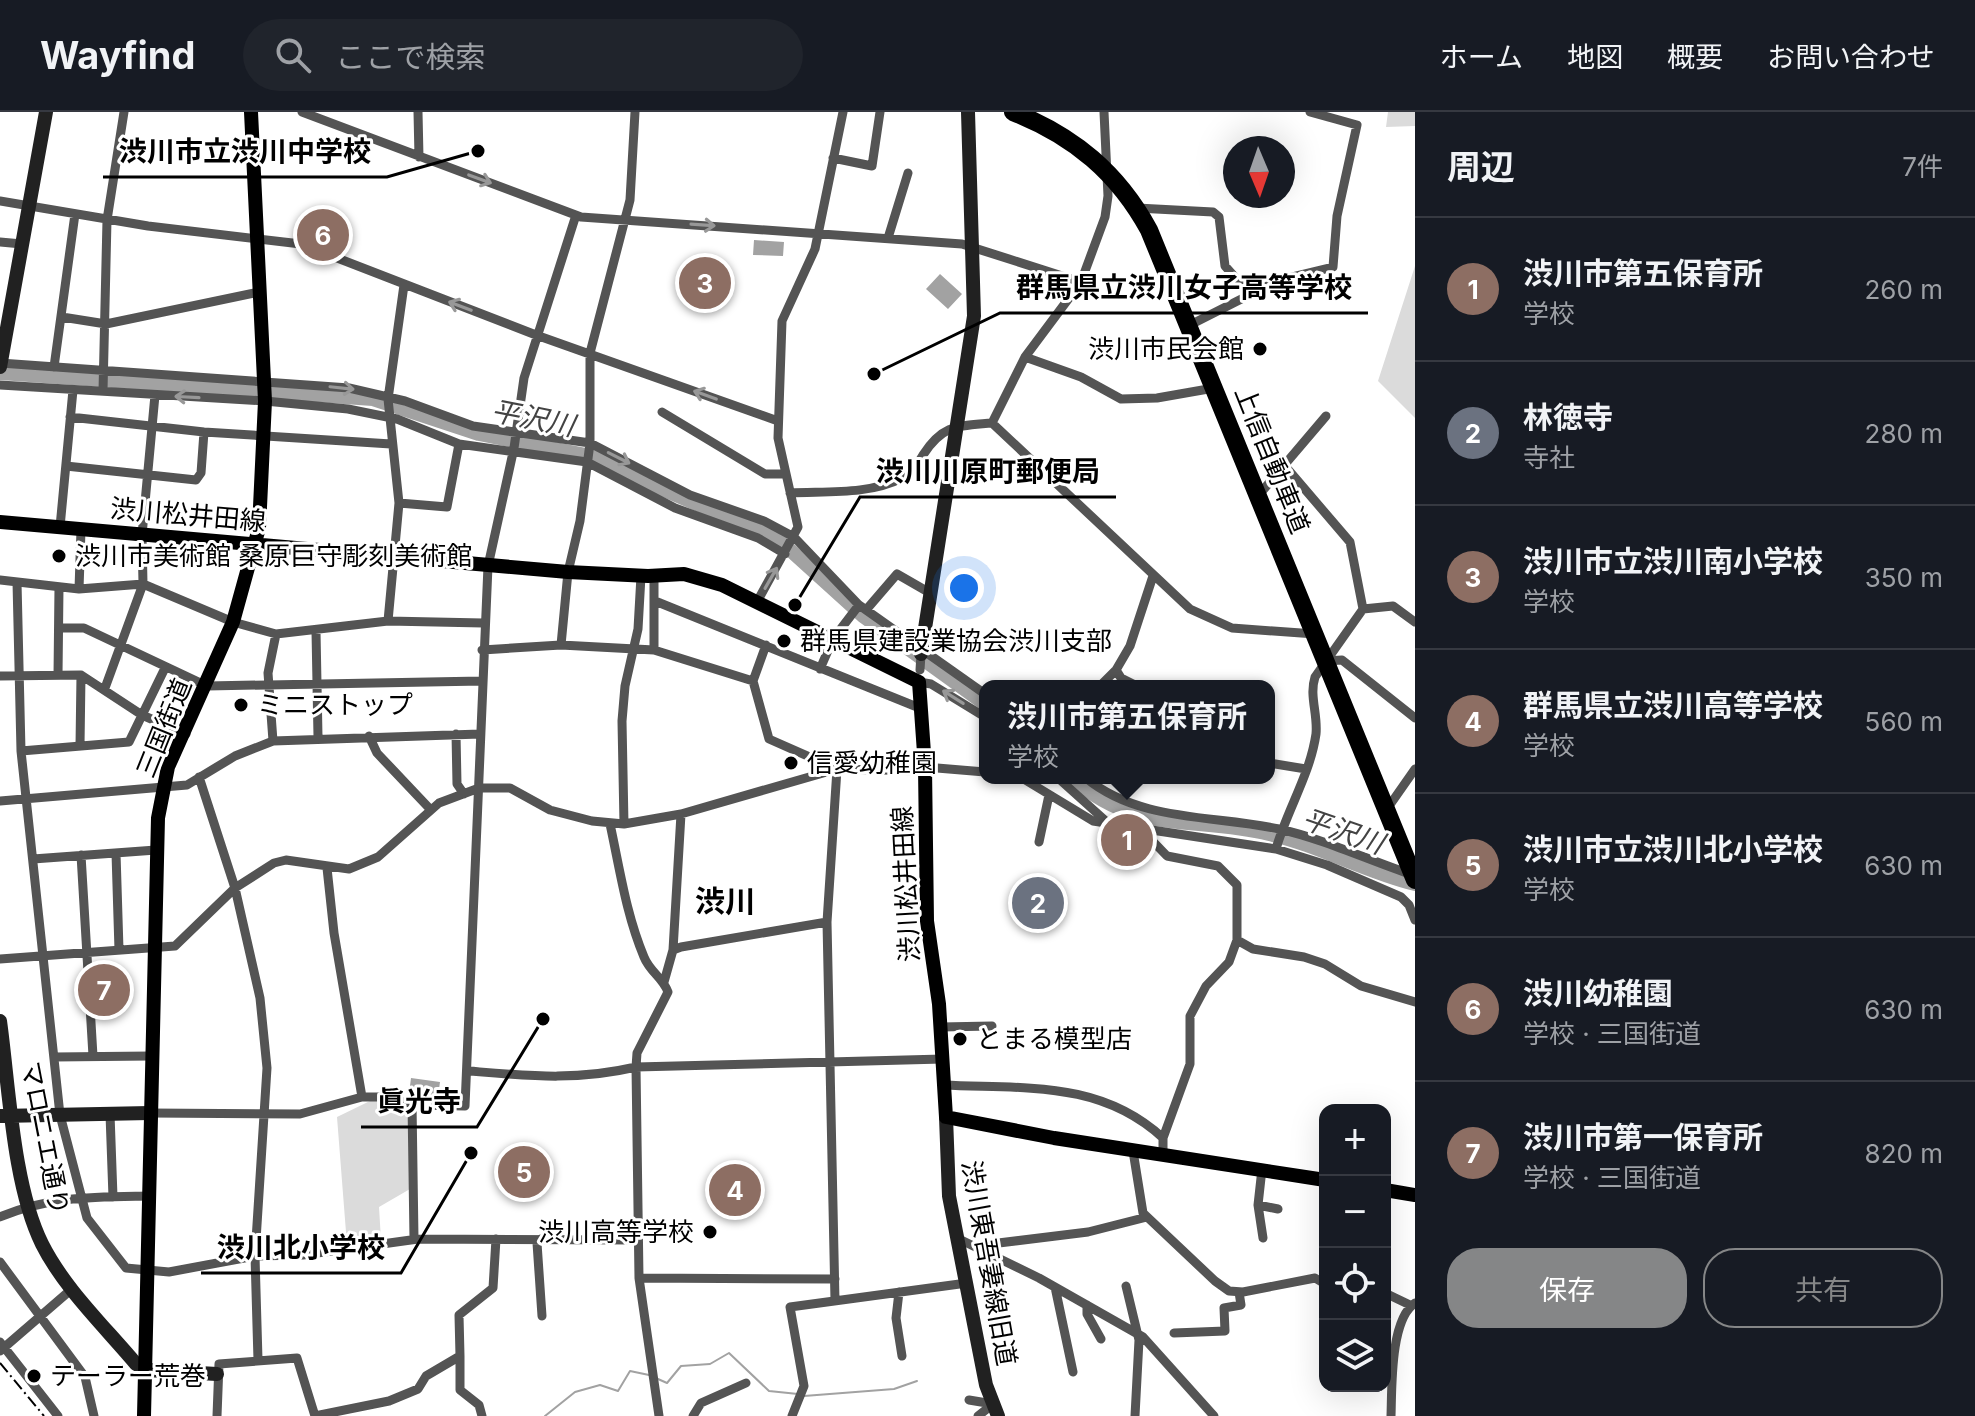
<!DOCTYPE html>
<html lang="ja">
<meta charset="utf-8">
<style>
:root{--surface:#171b24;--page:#20242c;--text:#f1f3f6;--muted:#9ea1a6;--line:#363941;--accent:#858687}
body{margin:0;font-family:Inter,"Noto Sans JP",sans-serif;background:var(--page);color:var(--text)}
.controls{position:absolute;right:24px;bottom:24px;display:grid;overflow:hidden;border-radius:16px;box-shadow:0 8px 32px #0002}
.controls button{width:72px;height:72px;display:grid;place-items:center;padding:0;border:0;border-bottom:2px solid var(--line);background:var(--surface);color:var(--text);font:40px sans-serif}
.compass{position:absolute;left:1223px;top:24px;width:72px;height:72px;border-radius:50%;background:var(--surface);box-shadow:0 8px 32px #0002;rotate:178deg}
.you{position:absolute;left:964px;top:476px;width:28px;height:28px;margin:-20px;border:6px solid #fff;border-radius:50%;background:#1a73e8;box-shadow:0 0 0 12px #1a73e833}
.badge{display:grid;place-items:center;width:52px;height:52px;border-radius:50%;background:var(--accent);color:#fff;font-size:26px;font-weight:700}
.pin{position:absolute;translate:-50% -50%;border:4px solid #fff;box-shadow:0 2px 8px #0006}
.popup{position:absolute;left:979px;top:568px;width:296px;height:104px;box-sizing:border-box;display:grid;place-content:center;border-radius:16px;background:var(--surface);filter:drop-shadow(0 2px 6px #0005);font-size:26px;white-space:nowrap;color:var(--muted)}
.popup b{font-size:30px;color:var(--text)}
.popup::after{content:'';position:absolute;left:50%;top:100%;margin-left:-16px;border:16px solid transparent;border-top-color:var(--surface)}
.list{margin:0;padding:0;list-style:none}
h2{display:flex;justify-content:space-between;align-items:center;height:104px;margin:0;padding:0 32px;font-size:34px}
h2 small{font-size:26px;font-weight:400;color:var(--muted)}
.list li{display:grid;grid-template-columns:52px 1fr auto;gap:24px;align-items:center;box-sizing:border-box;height:144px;padding:0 32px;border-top:2px solid var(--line)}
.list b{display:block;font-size:30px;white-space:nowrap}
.list p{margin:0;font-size:26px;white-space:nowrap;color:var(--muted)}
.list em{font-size:26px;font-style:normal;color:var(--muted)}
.actions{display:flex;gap:16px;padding:24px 32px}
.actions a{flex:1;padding:18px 0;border:2px solid var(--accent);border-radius:32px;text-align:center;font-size:28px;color:var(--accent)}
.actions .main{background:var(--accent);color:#fff}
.icon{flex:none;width:44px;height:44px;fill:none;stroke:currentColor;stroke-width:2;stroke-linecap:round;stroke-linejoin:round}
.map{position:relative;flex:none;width:1415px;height:1304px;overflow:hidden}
header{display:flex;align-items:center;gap:48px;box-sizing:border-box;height:112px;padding:0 40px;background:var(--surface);border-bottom:2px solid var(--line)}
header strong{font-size:38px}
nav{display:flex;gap:44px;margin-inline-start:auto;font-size:28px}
.search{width:560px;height:72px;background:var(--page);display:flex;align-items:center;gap:20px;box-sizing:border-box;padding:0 28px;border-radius:44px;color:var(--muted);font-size:30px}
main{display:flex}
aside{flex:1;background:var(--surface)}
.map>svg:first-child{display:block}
</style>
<header>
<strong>Wayfind</strong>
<div class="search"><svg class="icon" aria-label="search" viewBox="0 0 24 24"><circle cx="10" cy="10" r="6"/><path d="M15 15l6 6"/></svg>ここで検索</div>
<nav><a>ホーム</a><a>地図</a><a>概要</a><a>お問い合わせ</a></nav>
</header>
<main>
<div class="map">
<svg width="1415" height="1304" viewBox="0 0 1415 1304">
<rect width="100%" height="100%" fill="#fff"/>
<path fill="#dbdbdb" d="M1388 0H1415V14L1386 15Z
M1415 154V306L1378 269Z
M372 988 409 995 410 1077 379 1095 381 1128 347 1133 337 1005Z"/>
<path fill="#a2a2a2" d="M754 128 784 130 783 144 753 143Z
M940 162 962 182 948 197 926 177Z
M411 966 440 970 438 985 409 982Z"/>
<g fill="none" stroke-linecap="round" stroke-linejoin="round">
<path stroke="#a2a2a2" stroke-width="2" d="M658 1267 667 1271 681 1254 710 1252 729 1241 769 1279 798 1282
M804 1284 894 1277 917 1269
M545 1304 575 1280 600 1273 618 1279 630 1259 649 1263"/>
<path stroke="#a2a2a2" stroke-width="14" d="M0 261 373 287 479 322 601 346 648 371 778 427 863 504 985 592
M1072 666C1136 723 1194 704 1269 722 1319 733 1365 760 1415 772"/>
<path stroke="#545454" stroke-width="9" d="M302 0 581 105 962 132 1081 170
M418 0 419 45
M635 0 630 88 590 241V331L580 409 568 460 561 533 654 538 753 569
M833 46 872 54 880 0
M0 89 148 114 301 132 536 223 778 309
M1137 96 1213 100 1219 105 1225 154 1250 182
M888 126 908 61
M0 130 22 132
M62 205 106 212 259 180
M1190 213 1279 168 1333 155 1337 104 1357 13 1310 0
M1025 245 1081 265 1121 287 1157 286 1214 276
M0 251 349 276 405 289 473 314 590 331 690 383 764 409 794 425 859 493 985 582
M54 255 75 102
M0 273 265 289 348 297 397 307 459 332 587 350 675 396 758 426 785 442
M103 279 107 108 124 0
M155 283 142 423 143 472 233 510 276 522 388 509 483 511
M662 300 765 362H786
M70 305 204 320 391 332
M992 311 1025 245 1081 170 1105 105 1108 84 1104 0
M66 354 196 368 201 361 204 320
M1285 354 1350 430 1363 497
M790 381C826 379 869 383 902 366 912 361 917 353 923 343 943 312 958 314 992 311L1190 497 1232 516 1315 522
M1258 384 1326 304
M399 391 447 395 459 332
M60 415 73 278
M0 468 79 477 143 472 105 576
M17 470 21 639 60 1003 87 1106 126 1156 169 1160 255 1144 303 1143 418 1127 637 1128
M79 477 81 418
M655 489 922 597
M757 490 798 415 778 326 782 209 815 137 843 0
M866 498 897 462 930 481
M388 509 399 391 388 287 404 173
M59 516H84L207 574 482 569
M316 519 318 625
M766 533 753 569 769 627 837 657 827 810 835 1189
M482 538 561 533
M654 538V464
M1326 549 1342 548 1415 606
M820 557 833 527 859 493
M920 558 921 542
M58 563 59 475
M0 564 81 563 142 603 186 622
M919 570 931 572 985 605
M1100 574 1116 558
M1137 574 1121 566 1116 558 1130 534 1153 464
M456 622 457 672 464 682
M369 624 377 641 430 697
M273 629 268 561 276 522
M80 634 81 563
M21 639 129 630 165 556
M1269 651 1306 657
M925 655 985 660
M199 665 235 776 260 886 267 956 255 1144 258 1248
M1022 666 1093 709 1276 737 1327 753 1401 785 1409 793 1415 808
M1058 666 1108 711
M1086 666C1139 710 1214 703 1279 717 1324 727 1368 748 1413 763
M0 689 187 673 235 644 273 629 480 622
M1387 697 1415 657
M610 712C620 758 626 802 644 845 650 860 663 866 668 880L637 941 636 955 639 1166 659 1304
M624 712 622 609 625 574 638 517 641 464
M1141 717 1167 744 1218 754 1237 773V828L1229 850 1206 874 1190 904V952L1163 1026V1043
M1039 730 1049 683
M1276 737C1287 698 1310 663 1316 622 1318 602 1309 584 1315 565L1363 497 1393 494 1415 510
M116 741 119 838
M81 743 93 944
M33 747 156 738
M327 756 334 821 362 985
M1237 828 1253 837 1304 845 1325 852 1361 874 1415 890
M673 838 681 702
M0 847 175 834 235 776 274 751 286 748 349 757 378 745 439 691 479 676H510L550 698 592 709 624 712 681 702 837 657 925 659
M664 870 673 838 681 835 827 810
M941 915 992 914
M54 945 151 944
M469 959C530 964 576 969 636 955L943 947
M944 973C1024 977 1100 968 1163 1026
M412 991 414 1127
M150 1001 300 1002 362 985H384L417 993 465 994 488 454 514 336 524 266 576 103
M110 1002 113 1085
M1133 1039 1143 1101 1215 1169 1229 1179 1243 1180 1315 1166 1325 1172
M1258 1093 1262 1057
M0 1105C48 1084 96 1085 148 1084
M1263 1126 1258 1093 1278 1097
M541 1127 537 1131 542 1204
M959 1127 1039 1166 1143 1225 1214 1304
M974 1134 1088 1120 1147 1105
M0 1150 85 1265 94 1304
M639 1166 835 1167
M1126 1174 1139 1228 1135 1304
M1055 1175 1073 1260
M899 1180 896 1206 902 1244
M1385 1181 1410 1193
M1087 1193V1202L1101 1227
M1174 1221 1225 1219 1224 1196 1241 1193 1239 1180
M0 1230 58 1304
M0 1239 73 1176
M460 1244V1278L479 1293 482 1304
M969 1288 993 1292
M217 1304 219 1252 297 1246 315 1304 389 1289 418 1277 426 1264 460 1244 459 1203 493 1176 496 1127
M693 1304 701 1291 746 1271
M792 1304 804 1274 790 1195 967 1171
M978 1304 993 1292
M1391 1304C1392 1276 1390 1207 1415 1191"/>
<path stroke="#212121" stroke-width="14" d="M0 255 46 0
M921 542 974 204 968 0
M0 909C9 974 13 1074 42 1132 64 1176 105 1215 136 1252L146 1258 217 1262
M0 1004 150 1001
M946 1005 949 1084 986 1273 998 1304"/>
<path stroke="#000" stroke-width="14" d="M0 410 568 460 648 464 684 462 722 473 919 570 925 655 927 809 939 892 946 1005 1054 1026 1325 1068
M1385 1078 1415 1083
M144 1304 158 706 168 655 233 510 259 416 265 289 251 0"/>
<path stroke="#000" stroke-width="18" d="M1013 0C1074 24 1118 61 1149 118L1415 768"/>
<path stroke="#000" stroke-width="2" stroke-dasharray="12 4 2 4" stroke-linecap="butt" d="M0 1251 44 1304"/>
</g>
<defs><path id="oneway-shaft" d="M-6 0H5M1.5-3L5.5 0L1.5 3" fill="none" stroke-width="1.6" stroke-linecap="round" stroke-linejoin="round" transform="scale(2)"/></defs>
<g stroke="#989898">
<use href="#oneway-shaft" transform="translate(480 67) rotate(20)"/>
<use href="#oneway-shaft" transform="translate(703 113) rotate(4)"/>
<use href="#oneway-shaft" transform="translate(460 194) rotate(-159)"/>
<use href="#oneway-shaft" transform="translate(342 276) rotate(6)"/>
<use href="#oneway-shaft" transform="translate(705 283) rotate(-160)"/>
<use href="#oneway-shaft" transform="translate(187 285) rotate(-177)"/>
<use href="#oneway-shaft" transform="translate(619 346) rotate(27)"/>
<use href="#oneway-shaft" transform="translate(771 466) rotate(-60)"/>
<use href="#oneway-shaft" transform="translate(953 585) rotate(-148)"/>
</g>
<g fill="#000" stroke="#fff" stroke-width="3">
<circle cx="1260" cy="237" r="8"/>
<circle cx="59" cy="444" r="8"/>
<circle cx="784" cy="529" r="8"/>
<circle cx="241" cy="593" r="8"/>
<circle cx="791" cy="651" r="8"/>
<circle cx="960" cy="927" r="8"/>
<circle cx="710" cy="1120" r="8"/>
<circle cx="34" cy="1264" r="8"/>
</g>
<g text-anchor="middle" stroke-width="6" stroke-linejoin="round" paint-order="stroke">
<g font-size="26" fill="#000" stroke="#fff" text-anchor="start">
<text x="1244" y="246" text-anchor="end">渋川市民会館</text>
<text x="75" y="453">渋川市美術館 桑原巨守彫刻美術館</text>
<text x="800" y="538">群馬県建設業協会渋川支部</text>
<text x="257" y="602">ミニストップ</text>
<text x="807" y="660">信愛幼稚園</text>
<text x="976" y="936">とまる模型店</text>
<text x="694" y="1129" text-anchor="end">渋川高等学校</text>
<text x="50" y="1273">テーラー荒巻</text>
</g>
<g font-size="26" fill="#000" stroke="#fff">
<text transform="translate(1272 348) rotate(68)" y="9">上信自動車道</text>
<text transform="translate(188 403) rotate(5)" y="9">渋川松井田線</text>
<text transform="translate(164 616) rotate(-68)" y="9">三国街道</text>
<text transform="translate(906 772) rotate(-93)" y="9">渋川松井田線</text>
<text transform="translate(45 1026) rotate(79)" y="9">マロニエ通り</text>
<text transform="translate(989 1151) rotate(80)" y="9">渋川東吾妻線旧道</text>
</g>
<g font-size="28" font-style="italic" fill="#434343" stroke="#fff">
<text transform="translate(533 306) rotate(11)" y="10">平沢川</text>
<text transform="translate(1343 719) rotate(19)" y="10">平沢川</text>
</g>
<g font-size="30" font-weight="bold" fill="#000" stroke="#fff">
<text x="725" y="800">渋川</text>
</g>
</g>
<path fill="none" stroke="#000" stroke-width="3" d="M478 39L387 65H103M874 262L1000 201H1368M795 493L860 385H1116M543 907L477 1015H361M471 1041L401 1161H201"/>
<g fill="#000" stroke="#fff" stroke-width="3">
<circle cx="478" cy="39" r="8"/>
<circle cx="874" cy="262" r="8"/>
<circle cx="795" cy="493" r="8"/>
<circle cx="543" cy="907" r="8"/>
<circle cx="471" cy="1041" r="8"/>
</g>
<g font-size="28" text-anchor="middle" font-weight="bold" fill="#000" stroke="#fff" stroke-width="6" stroke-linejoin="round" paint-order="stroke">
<text x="245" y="49">渋川市立渋川中学校</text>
<text x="1184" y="185">群馬県立渋川女子高等学校</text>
<text x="988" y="369">渋川川原町郵便局</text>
<text x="419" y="999">眞光寺</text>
<text x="301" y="1145">渋川北小学校</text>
</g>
</svg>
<div class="controls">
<button>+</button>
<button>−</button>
<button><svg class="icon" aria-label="locate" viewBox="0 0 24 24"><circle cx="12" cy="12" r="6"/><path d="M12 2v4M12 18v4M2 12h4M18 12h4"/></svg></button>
<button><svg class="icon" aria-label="layers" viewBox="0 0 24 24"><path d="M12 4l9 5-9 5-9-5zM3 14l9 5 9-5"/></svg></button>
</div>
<svg class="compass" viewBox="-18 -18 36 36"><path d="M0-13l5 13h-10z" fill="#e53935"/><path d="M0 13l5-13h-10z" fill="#9ea1a6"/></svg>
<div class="you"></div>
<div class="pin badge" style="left:1127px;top:728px;background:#8d6e63">1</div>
<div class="popup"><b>渋川市第五保育所</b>学校</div>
<div class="pin badge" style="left:1038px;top:791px;background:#6b7280">2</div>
<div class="pin badge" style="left:705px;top:171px;background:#8d6e63">3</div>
<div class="pin badge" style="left:735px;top:1078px;background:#8d6e63">4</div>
<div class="pin badge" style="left:524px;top:1060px;background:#8d6e63">5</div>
<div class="pin badge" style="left:323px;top:123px;background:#8d6e63">6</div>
<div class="pin badge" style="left:104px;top:878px;background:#8d6e63">7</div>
</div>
<aside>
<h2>周辺<small>7件</small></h2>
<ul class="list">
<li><span class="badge" style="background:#8d6e63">1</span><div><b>渋川市第五保育所</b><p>学校</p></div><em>260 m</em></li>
<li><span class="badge" style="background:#6b7280">2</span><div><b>林徳寺</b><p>寺社</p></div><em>280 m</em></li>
<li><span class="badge" style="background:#8d6e63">3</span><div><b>渋川市立渋川南小学校</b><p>学校</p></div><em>350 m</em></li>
<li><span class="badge" style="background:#8d6e63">4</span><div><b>群馬県立渋川高等学校</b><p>学校</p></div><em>560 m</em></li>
<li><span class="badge" style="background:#8d6e63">5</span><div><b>渋川市立渋川北小学校</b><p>学校</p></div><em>630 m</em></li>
<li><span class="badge" style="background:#8d6e63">6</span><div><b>渋川幼稚園</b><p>学校 · 三国街道</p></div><em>630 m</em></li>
<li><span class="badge" style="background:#8d6e63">7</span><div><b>渋川市第一保育所</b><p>学校 · 三国街道</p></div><em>820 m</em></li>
</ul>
<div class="actions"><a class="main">保存</a><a>共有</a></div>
</aside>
</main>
